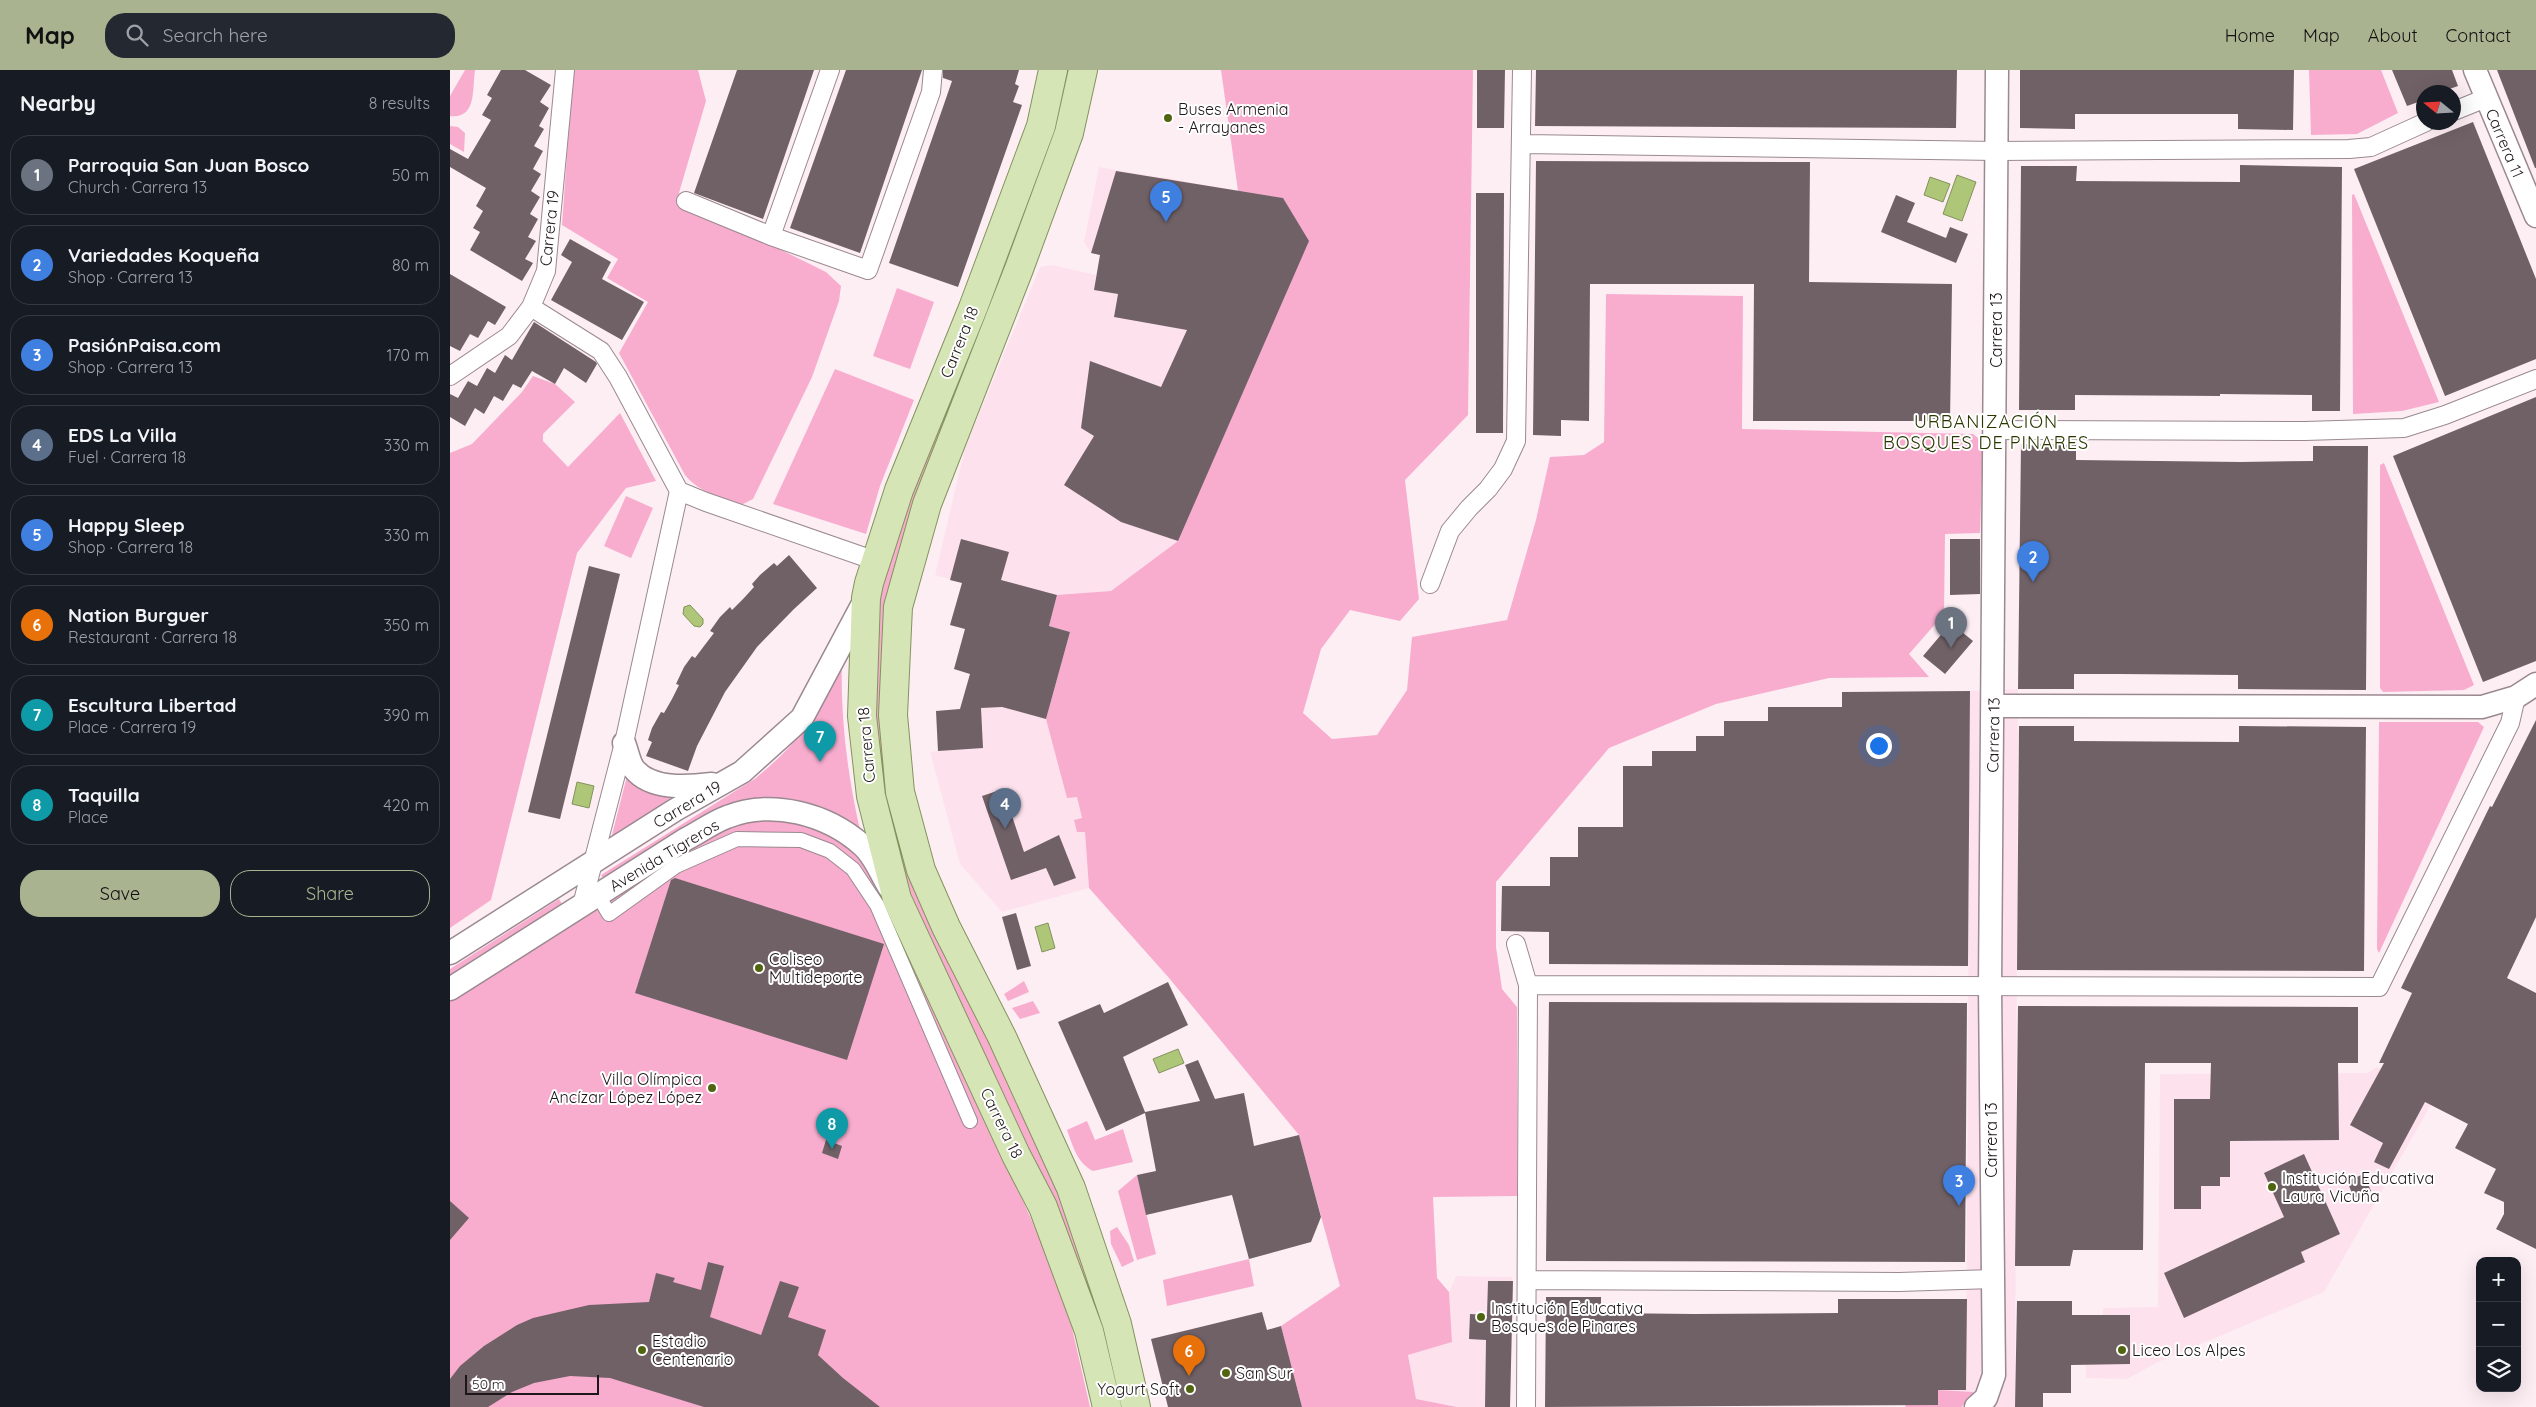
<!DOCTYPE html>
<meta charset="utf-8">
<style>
:root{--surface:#171b24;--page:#242831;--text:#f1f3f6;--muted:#9ea1a6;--line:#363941;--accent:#a9b38f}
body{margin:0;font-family:Quicksand,sans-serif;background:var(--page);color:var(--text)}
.controls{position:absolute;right:15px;bottom:15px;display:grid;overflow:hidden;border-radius:10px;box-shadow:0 5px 20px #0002}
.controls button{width:45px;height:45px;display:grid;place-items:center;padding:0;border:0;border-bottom:1px solid var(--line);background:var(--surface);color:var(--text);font:25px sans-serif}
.compass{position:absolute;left:1966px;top:15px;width:45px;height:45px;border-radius:50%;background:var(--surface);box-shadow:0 5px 20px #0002;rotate:288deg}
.scale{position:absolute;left:15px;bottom:12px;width:134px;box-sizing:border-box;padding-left:5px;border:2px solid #1e171a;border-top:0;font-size:14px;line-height:18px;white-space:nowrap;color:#1e171a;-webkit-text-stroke:4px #fff;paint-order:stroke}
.you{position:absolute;left:1428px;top:675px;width:18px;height:18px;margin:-12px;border:4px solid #fff;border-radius:50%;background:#1a73e8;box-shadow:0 0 0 8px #1a73e833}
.badge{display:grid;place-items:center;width:32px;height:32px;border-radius:50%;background:var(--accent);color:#fff;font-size:16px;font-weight:700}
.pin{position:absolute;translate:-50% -41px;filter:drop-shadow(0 1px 2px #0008)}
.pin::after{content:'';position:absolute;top:26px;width:18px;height:15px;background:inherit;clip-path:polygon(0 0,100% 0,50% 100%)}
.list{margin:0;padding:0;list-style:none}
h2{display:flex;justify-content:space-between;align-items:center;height:65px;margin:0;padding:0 20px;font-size:21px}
h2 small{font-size:16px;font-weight:400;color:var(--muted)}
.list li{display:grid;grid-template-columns:32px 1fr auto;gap:15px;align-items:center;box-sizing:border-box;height:80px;margin:0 10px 10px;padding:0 10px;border:1px solid var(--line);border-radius:20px}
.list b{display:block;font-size:19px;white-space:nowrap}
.list p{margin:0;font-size:16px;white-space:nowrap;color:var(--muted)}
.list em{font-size:16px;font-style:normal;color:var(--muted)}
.actions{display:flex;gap:10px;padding:15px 20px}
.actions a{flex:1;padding:11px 0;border:1px solid var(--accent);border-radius:20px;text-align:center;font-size:18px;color:var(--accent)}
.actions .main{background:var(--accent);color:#111}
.icon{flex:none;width:28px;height:28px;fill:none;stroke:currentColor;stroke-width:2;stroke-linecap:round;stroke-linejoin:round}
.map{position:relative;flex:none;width:2086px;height:1337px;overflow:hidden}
header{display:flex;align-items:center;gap:30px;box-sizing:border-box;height:70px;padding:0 25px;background:var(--accent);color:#111}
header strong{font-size:24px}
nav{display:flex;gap:28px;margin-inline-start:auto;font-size:18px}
.search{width:350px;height:45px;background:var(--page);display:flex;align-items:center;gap:12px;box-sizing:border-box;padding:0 18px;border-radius:20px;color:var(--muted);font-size:19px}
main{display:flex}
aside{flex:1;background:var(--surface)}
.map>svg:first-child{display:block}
</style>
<header>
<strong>Map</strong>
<div class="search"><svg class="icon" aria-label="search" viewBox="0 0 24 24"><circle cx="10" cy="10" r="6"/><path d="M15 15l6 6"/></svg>Search here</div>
<nav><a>Home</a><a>Map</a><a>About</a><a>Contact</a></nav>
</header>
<main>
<aside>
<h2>Nearby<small>8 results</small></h2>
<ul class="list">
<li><span class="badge" style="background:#6b7280">1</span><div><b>Parroquia San Juan Bosco</b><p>Church · Carrera 13</p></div><em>50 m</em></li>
<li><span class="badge" style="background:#3f7fe0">2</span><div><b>Variedades Koqueña</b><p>Shop · Carrera 13</p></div><em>80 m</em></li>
<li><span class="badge" style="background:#3f7fe0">3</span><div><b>PasiónPaisa.com</b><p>Shop · Carrera 13</p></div><em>170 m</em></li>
<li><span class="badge" style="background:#5c6f8a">4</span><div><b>EDS La Villa</b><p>Fuel · Carrera 18</p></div><em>330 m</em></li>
<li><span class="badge" style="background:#3f7fe0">5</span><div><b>Happy Sleep</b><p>Shop · Carrera 18</p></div><em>330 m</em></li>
<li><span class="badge" style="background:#e8710a">6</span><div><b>Nation Burguer</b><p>Restaurant · Carrera 18</p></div><em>350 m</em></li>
<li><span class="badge" style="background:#0f9aa8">7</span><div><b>Escultura Libertad</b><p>Place · Carrera 19</p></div><em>390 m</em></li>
<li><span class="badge" style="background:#0f9aa8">8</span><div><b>Taquilla</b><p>Place</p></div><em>420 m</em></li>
</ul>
<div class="actions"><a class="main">Save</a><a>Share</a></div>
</aside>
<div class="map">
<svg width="2086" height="1337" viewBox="0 0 2086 1337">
<rect width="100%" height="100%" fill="#fdeef4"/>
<path fill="#fde2ed" d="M649 97 833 128 728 471 661 521 607 526 599 556 620 562 617 728 627 726 632 749 624 750 635 762 639 818 552 842 510 794 480 682 488 681 486 641 510 639 520 604 504 599 515 559 500 555 512 513 485 505 515 378 590 197 602 195 646 205 650 185 641 183 634 172Z
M1568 619 1565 1337H1456L1455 1335H1488V1320H1516L1520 621Z
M1927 997 1986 1026 1874 1222 1708 1292 1677 1309 1636 1308V1267H1652L1653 1238 1708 1237 1710 1004 1917 1003Z
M1006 1206 1062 1207 1060 1337H1007L966 1329 958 1285 1002 1272 999 1222Z"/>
<path fill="#f8adcf" d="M15 0H25C22 20 27 49 0 46V26Z
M123 0H248L256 31 226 133 311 170 376 202 391 216 389 231 362 307 303 429 291 435C270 427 250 423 235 405L169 283 198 232 157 208 168 189 112 155Z
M612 0H623L611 60 434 601 481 851 611 1124 657 1255 676 1337H665L469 864 423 688 426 515Z
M771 0H1023L1018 345 955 410 969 529 950 551 900 540 871 579 853 643 882 669 927 665 957 620 962 567 1057 550 1086 450 1100 387 1134 385 1154 372 1156 224 1293 226 1292 359 1523 364 1533 372 1530 463 1495 464 1494 544 1459 584 1479 607 1379 608 1266 634 1159 678 1046 812V877L1052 919 1067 937V1126L983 1127 987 1208 999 1222 1002 1272 958 1285 966 1329 1007 1337H852L831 1256 890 1216 849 1065 719 908 639 818 635 762H627L624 750 632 748 627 727 617 728 596 649 620 562 599 556 607 525 661 521 728 471 788 121Z
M1859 0H1931L1948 43 1907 64 1861 65Z
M0 56 8 57 15 63 14 82 0 74Z
M1904 124 1989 332 1952 341 1903 344 1902 125Z
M447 218 484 232 460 299 423 286Z
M385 299 464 330 430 416 416 464 323 434Z
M83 306 105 314 125 332 93 364V371L118 397 170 343 206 411 176 418 127 483 41 830 0 858V383L22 374 72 322Z
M1934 393 2024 615 2014 620 1933 622 1930 618V395Z
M176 426 203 438 181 488 154 476Z
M392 586C390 646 397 702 410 760L379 741 358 734 318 728 288 731 155 811 151 805 306 708C320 696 334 684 345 670 365 645 378 615 392 586Z
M1929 652H2028L2034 657 1929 883 1927 879Z
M177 706 225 725 166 766 162 765Z
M335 741 414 776 503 971 599 1190 622 1258 640 1337H0V919L236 769Z
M109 829 112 834 0 906V899Z
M574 911 579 922 558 931 554 924Z
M583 931 590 943 570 949 562 938Z
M637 1051 645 1070 673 1059 683 1092 643 1101C627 1093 623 1076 617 1060Z
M687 1105 706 1184 687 1190 668 1121Z
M667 1157 679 1175 684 1191 672 1197 661 1174 660 1161Z
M799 1189 804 1216 717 1236 713 1210Z
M1488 1320 1523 1322 1524 1325 1511 1337H1456L1455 1335H1488Z"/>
<path fill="#aec678" stroke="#83925c" d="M1507 105 1526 112 1512 151 1493 144Z
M1480 107 1500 114 1493 132 1474 125Z
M240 535 253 549V554L250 557 244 556 233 544 234 537Z
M127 712 144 716 139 738 122 734Z
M598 853 605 878 592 882 585 857Z
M728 979 734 993 709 1003 703 989Z"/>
<path fill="#706167" d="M51 0H75L101 15 90 32 99 38 89 56 94 59 84 76 93 81 83 99 91 104 81 121 90 127 80 144 88 149 78 167 86 171 75 189 83 193 72 211 20 180 30 162 23 158 33 141 26 136 36 118 0 97V79L18 89 41 50 32 45 42 28 37 25Z
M287 0H364L313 149 244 123Z
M396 0H472L410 183 340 158Z
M493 0H569L565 14 569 16 563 32 572 35 508 217 439 193 502 11 493 8Z
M1027 0H1055L1054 58H1027Z
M1086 0H1507L1506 58 1085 56Z
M1570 0H1844L1843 60 1788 59V44H1625V59L1570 58Z
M1942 0H2002L2008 16 1991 22H1974V30L1957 36Z
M2047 0H2086V98H2085Z
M2023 52 2086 209V289L1995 326 1904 99Z
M1086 91 1360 92 1359 212 1502 214 1500 351H1303L1304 214H1140L1139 351 1111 350V366L1083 365Z
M1790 95 1892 97 1890 341H1862V325L1770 324V326L1625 325V340H1569L1571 96H1627L1626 111 1790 112Z
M666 101 833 128 859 171 728 471 671 452 614 415 644 366 631 358 640 291 711 317 737 260 664 247 668 224 644 220 650 185 641 183Z
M1026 123H1054L1053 363H1026Z
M1446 125 1465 133 1457 152 1496 168 1500 157 1518 164 1506 193 1431 162Z
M120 169 161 192 152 209 194 232 172 270 101 230 122 192 111 185Z
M0 204 56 237 45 255 38 251 28 268 20 264 10 281 0 276Z
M84 252 146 292 147 294 136 313 114 298 105 314 82 301 71 318 63 314 53 331 44 326 34 344 25 338 15 356 0 347V324L8 328 18 311 27 316 37 298 45 303 55 285 62 290Z
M2086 327V591L2033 612 1943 386Z
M1571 374 1626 375V390L1790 392 1863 391V376H1918L1916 620 1788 619V605L1669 604H1624V619H1568Z
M511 469 559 482 551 510 607 525 599 556 620 562 596 649 552 637 531 638 533 678 488 681 486 641 510 639 520 604 504 599 515 559 500 555 512 513 500 510Z
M1500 469H1530V524L1500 525Z
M339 485 367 518 344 539 307 577 275 622 247 676 238 701 196 686 202 672 198 670 202 658 211 642 214 643 222 629 229 615 226 614 234 597 242 586 245 588 254 576 264 563 260 561 270 547 280 537 282 540 294 528 304 517 302 514 310 505 324 493 327 496Z
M139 496 170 504 110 749 78 742Z
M1501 553 1523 571 1495 604 1473 586Z
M1520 621 1518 896 1099 894V862L1051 861 1052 816H1100V787H1128V757H1173V696H1202V681H1246V666H1274V651H1318V637H1392V622Z
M2086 650V847L2057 908 2086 923V1179L2046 1159 2054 1144V1132L2034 1123 2046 1099 2005 1078 2018 1054 1975 1032 1939 1099 1924 1092 1933 1073 1900 1055 1934 993H1929L1962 923 1951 918 2040 736 2042 737Z
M1569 656H1624V671L1789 672V656L1916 657 1914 901 1567 900Z
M553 719 574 782 609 765 626 808 604 816 596 798 561 810 532 726Z
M225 808 434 874 397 990 185 923 221 810Z
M566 843 581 896 567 900 552 847Z
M718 912 738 955 673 987 695 1042 750 1031 735 995 748 990 765 1029 794 1023 804 1076 849 1065 871 1147 861 1172 799 1189 782 1125 696 1145 687 1105 706 1101 695 1043 656 1061 608 952 650 934 654 943Z
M1099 932 1517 933 1515 1192 1096 1191Z
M1568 936 1908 937V993H1888L1889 1070 1780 1071V1107H1770V1116H1751V1139H1724V1029H1760L1761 993H1695L1693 1180H1623L1620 1196H1565Z
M376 1070 392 1076 388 1089 372 1083Z
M1854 1084 1890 1164 1851 1182 1855 1192 1734 1248 1714 1203 1834 1147 1814 1103Z
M1914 1104 1921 1121 1904 1128 1897 1111Z
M0 1131 19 1148 0 1170Z
M258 1192 274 1196 260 1247 311 1265 330 1211 349 1217 338 1247 376 1260 368 1285 393 1308 430 1337H254L160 1308 120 1306 84 1313 62 1322 38 1337H0V1309L10 1296 34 1276 67 1255 83 1248 139 1235 199 1232 206 1203 225 1208 223 1212 251 1220Z
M1038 1211H1063L1060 1337H1035L1036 1270 1019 1269 1020 1244 1037 1245Z
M1096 1227H1151V1243L1244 1244 1388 1243V1229H1517L1516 1320H1488V1335L1095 1337Z
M1567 1231H1622V1245H1680V1294L1621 1295V1323H1593V1337H1565Z
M812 1242 817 1260 831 1256 852 1337H718L701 1269Z"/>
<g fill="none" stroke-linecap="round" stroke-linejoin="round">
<defs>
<path id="pedestrian" d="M148 825 159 844 226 796 287 769 351 770 380 781 403 799 427 835 520 1051"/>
<path id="minor" d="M2004 41 2036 28
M1072 74 1546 81 1899 79 1921 77 1976 52
M236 131 321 166 418 200 481 22 483 0
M321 166 380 0
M81 237 151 281 168 307 229 421 256 432 426 491
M0 306 59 266 81 237 96 201 115 0
M1545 360 1855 361 1954 358 1995 345 2086 309
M980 514 1000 461 1019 438 1038 419 1053 399 1066 371 1072 0
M132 835 174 673 229 421
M1066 874 1078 915 1076 1337
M1078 915 1929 917 2060 653 2066 627
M1077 1210 1449 1212 1543 1209"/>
<path id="tertiary" d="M2025 0 2086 146
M1544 636 2032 637 2066 627 2086 614
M174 673C177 680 179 693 184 699 201 720 237 717 262 714
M0 883 225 740 292 702 352 648 416 528
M0 919 236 769C250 762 263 752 277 747 322 729 377 744 412 775 424 785 431 804 439 817
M1526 1337 1536 1328 1544 1305 1540 917 1547 0"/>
<path id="primary" d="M603 0 591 56 523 238 449 420 419 513 416 528 412 646 421 726 447 829 566 1085 593 1137 639 1261 657 1337
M633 0 619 63 569 199 477 434 448 537 443 645 450 722 471 800 496 857 552 967 621 1118 667 1254 686 1337"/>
</defs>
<use href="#pedestrian" stroke="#9a8990" stroke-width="16"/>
<use href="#minor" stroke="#9a8990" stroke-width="20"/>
<use href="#tertiary" stroke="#9a8990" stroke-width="25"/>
<use href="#primary" stroke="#84925f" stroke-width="30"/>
<use href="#pedestrian" stroke="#fff" stroke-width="14"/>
<use href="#minor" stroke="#fff" stroke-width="18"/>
<use href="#tertiary" stroke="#fff" stroke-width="22"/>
<use href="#primary" stroke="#d6e5b5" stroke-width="28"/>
</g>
<g fill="#516511" stroke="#fff" stroke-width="2">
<circle cx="718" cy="48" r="5"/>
<circle cx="309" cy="898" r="5"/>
<circle cx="262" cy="1018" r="5"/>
<circle cx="1822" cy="1117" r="5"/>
<circle cx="1031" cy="1247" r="5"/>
<circle cx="192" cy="1280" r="5"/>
<circle cx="1672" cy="1280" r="5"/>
<circle cx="776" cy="1303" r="5"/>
<circle cx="740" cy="1319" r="5"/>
</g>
<g text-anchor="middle" stroke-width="4" stroke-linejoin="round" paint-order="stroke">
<g font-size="16" fill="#1e171a" stroke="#fff" text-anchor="start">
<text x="728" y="45">Buses Armenia<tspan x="728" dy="18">- Arrayanes</tspan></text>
<text x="319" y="895">Coliseo<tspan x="319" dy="18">Multideporte</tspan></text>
<text x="252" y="1015" text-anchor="end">Villa Olímpica<tspan x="252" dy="18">Ancízar López López</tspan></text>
<text x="1832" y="1114">Institución Educativa<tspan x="1832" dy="18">Laura Vicuña</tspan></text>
<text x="1041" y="1244">Institución Educativa<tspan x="1041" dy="18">Bosques de Pinares</tspan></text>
<text x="202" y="1277">Estadio<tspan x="202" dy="18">Centenario</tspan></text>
<text x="1682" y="1286">Liceo Los Alpes</text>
<text x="786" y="1309">San Sur</text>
<text x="730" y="1325" text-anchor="end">Yogurt Soft</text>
</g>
<g font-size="16" fill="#1e171a" stroke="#fff">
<text transform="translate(2055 73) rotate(67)" y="6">Carrera 11</text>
<text transform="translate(99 158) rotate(-84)" y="6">Carrera 19</text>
<text transform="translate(1546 260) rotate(-90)" y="6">Carrera 13</text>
<text transform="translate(509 272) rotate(-68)" y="6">Carrera 18</text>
<text transform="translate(1543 665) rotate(-89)" y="6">Carrera 13</text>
<text transform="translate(416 675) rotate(-95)" y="6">Carrera 18</text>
<text transform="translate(237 734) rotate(-31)" y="6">Carrera 19</text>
<text transform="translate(214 785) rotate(-31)" y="6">Avenida Tigreros</text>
<text transform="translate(552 1053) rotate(64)" y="6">Carrera 18</text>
<text transform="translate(1541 1070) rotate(-90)" y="6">Carrera 13</text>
</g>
<g font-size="18" letter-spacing="1" fill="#2a3700" stroke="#fff">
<text x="1536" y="358">URBANIZACIÓN<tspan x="1536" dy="21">BOSQUES DE PINARES</tspan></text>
</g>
</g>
</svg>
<div class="controls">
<button>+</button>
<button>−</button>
<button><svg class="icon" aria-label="layers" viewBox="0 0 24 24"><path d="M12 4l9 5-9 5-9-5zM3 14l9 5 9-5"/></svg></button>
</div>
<svg class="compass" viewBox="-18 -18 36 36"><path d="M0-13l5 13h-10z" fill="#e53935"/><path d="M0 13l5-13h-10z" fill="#9ea1a6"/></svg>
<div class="scale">50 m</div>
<div class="you"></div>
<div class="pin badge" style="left:1501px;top:578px;background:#6b7280">1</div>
<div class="pin badge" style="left:1583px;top:512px;background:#3f7fe0">2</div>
<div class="pin badge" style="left:1509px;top:1136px;background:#3f7fe0">3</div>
<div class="pin badge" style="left:555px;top:759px;background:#5c6f8a">4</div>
<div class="pin badge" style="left:716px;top:152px;background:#3f7fe0">5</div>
<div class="pin badge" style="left:739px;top:1306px;background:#e8710a">6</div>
<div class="pin badge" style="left:370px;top:692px;background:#0f9aa8">7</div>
<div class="pin badge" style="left:382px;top:1079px;background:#0f9aa8">8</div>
</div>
</main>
